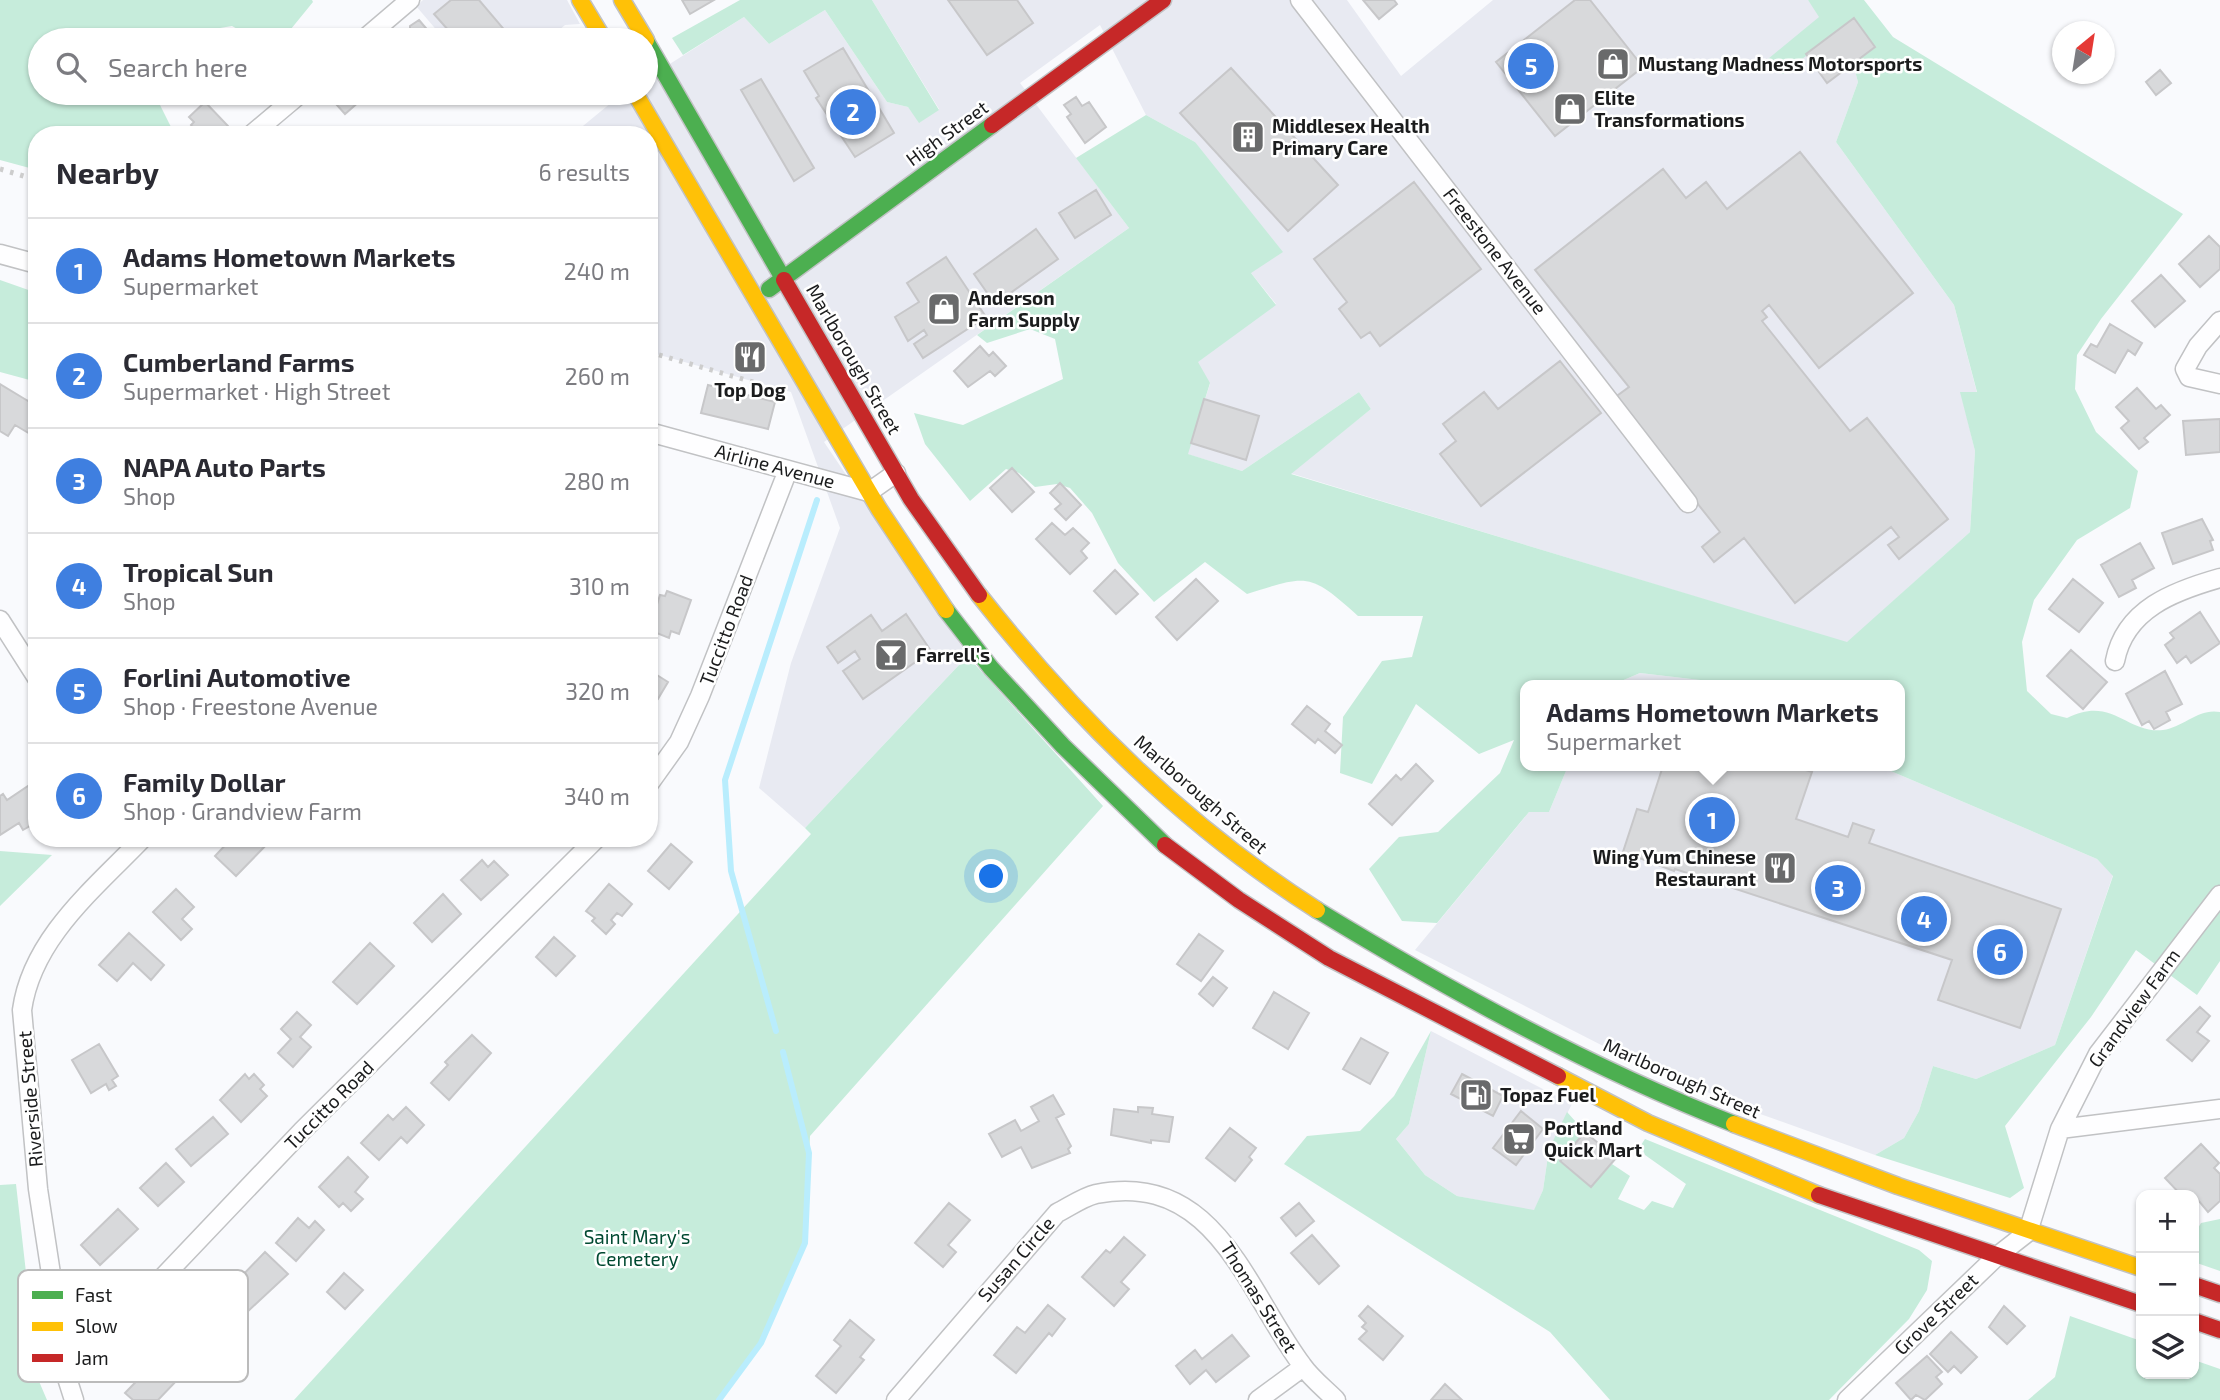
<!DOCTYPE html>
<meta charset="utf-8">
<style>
:root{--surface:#fff;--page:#f2f2f3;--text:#2b2b33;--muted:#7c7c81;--line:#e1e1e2;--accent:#1a73e8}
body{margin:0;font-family:"Exo 2",sans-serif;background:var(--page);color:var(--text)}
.controls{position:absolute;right:21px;bottom:21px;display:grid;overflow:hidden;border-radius:14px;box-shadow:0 2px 5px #0004}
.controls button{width:63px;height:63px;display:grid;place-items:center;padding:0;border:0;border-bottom:2px solid var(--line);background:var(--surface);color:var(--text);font:35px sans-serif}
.compass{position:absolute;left:2052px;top:21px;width:63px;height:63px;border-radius:50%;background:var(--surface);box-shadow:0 2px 5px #0004;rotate:30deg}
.you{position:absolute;left:992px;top:877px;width:24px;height:24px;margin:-18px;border:5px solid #fff;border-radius:50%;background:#1a73e8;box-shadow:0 0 0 10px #1a73e833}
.badge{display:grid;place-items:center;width:46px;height:46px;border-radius:50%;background:var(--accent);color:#fff;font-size:23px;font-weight:700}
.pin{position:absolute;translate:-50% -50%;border:4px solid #fff;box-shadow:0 2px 7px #0006}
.popup{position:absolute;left:1520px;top:680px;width:385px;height:91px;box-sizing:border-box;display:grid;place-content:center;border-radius:14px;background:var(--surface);filter:drop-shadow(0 2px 5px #0005);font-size:23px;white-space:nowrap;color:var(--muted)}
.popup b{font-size:26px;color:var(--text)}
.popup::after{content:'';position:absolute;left:50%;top:100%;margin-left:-14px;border:14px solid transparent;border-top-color:var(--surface)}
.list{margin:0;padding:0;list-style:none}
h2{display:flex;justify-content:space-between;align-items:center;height:91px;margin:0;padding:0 28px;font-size:30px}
h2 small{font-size:23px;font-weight:400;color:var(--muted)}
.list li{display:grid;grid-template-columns:46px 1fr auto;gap:21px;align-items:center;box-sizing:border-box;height:105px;padding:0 28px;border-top:2px solid var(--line)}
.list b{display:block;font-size:26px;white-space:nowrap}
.list p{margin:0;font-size:23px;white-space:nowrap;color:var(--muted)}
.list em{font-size:23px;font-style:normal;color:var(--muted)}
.icon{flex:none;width:38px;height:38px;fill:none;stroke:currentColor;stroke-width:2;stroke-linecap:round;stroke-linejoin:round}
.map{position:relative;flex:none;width:2220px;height:1400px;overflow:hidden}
.search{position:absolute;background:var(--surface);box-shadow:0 2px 5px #0004;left:28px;top:28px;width:630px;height:77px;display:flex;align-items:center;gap:18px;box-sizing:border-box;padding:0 24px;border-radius:38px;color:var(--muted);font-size:26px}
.panel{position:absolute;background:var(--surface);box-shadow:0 2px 5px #0004;left:28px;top:126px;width:630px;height:721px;border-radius:28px}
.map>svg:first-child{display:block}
</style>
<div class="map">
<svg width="2220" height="1400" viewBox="0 0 2220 1400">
<rect width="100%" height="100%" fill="#f9fafd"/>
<path fill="#e8eaf2" d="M423 0H567L580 24 565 25 547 40H445L416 6Z
M872 0H1347L1401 76 1493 0H1808L1820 16 1843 26 1858 82 1836 142 1954 305 1977 393H1961L1975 451 1970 532 1847 643 1290 473 1371 409 1359 392 1242 471 1187 454 1210 384 1197 362 1276 304 1251 273 1195 142 1146 115 1100 25 1020 83 1129 228 824 442 971 660 959 665 805 828 759 788 791 663 840 528 791 392 649 352V135H572L623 93H646V79L744 17 769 44 825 10 887 102 908 107 920 122 939 109Z
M1640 673 1700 680 1711 685H1612Z
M1568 766H1879L2097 859 2113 875 2055 1045 1976 1079 1933 1066 1919 1111 1904 1138 1875 1155 1749 1110 1615 1052 1415 950 1529 812H1549Z
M1431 1031 1572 1104 1549 1149 1543 1190 1534 1211 1457 1196 1425 1175 1396 1139 1409 1124Z"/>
<path fill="#c6ecdb" d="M0 0H312L313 2 282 40H257L232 26 202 31 199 40H40V93H154L172 129 165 135H37V170L0 160Z
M740 0H872L939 110 919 123 908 107 887 102 825 10 769 44 744 17 683 55 672 38Z
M1808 0H1864L1893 37 2183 214 2101 319 2077 355 2075 389 2096 432 2138 471 2130 508 2077 540 2034 600 2022 642 2027 691 2051 714 2067 718C2112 695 2127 734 2163 730 2184 727 2198 708 2220 712V961L2197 995 2136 950 2091 1017 2005 1126 2024 1188 2010 1198 1875 1155 1904 1138 1919 1111 1933 1066 1976 1079 2055 1045 2113 876 2097 859 1879 766H1899V685H1711L1700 680 1640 673 1612 685H1525V766H1568L1549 812H1529L1437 923 1402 921 1369 869 1399 837 1438 832 1500 773 1514 740 1479 754 1416 704 1372 784 1340 773 1343 717 1382 661 1412 657 1423 616H1358C1309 572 1308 575 1247 594L1205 562 1154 602 1118 563 1092 513 1070 488 1057 484 1035 487 1019 473 1006 469 970 501 925 444 914 413 963 425 1063 379 1055 339 1030 329 987 343 977 335 1129 228 1076 158 1146 115 1195 142 1283 252 1251 273 1276 305 1198 362 1210 383 1188 454 1242 471 1359 392 1371 409 1291 474 1847 642 1970 532 1975 451 1960 392H1977L1954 305 1836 142 1858 82 1843 27 1783 74 1768 59 1819 17Z
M0 280 37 293V382L0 372Z
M971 660 1103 806 810 1136 805 1243 761 1343 719 1400H294L811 834 805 828 959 665Z
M0 851 52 855 0 906Z
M1431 1031 1409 1124 1396 1139 1425 1175 1457 1196 1534 1210 1543 1190 1549 1149 1567 1112 1585 1132 1560 1161 1591 1187 1612 1164 1630 1176 1618 1199 1644 1210 1652 1201 1673 1208 1686 1184 1645 1155 1641 1145 1645 1139 1919 1250 1932 1261 1927 1290 1909 1319 1829 1400H1610L1550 1332 1284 1164 1307 1136 1360 1131 1394 1096Z
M16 1184 38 1379 47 1400H0V1185Z
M2220 1219V1271L2194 1262V1235L2201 1223Z
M2070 1316 2141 1341V1374H2194V1360L2220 1369V1400H2028L2055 1377Z"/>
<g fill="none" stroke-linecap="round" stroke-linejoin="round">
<path stroke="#b9edfd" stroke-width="6" d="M776 1031 731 871 725 780 817 500
M719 1400 761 1343 805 1243 809 1153 783 1052"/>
</g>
<path fill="#d8d9db" stroke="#c7c7c9" stroke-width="2" d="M451 0H479L513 40H457L434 14Z
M682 0H714L690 14Z
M948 0H1017L1033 23 987 55Z
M1363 0H1394L1397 4 1379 19Z
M1575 0H1590L1643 67 1555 136 1496 62Z
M1854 18 1875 47 1827 83 1806 54Z
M419 20 436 40H419L410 30V26Z
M843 48 894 133 855 157 816 98 819 96 804 71Z
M1231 68 1338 185 1288 231 1180 113Z
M2160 70 2171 83 2156 95 2146 82Z
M761 79 814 168 794 181 741 90Z
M346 93H369L345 114 336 104Z
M1076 97 1082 106 1089 102 1106 127 1085 143 1067 117 1071 114 1064 105Z
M205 102 228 126 230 132 227 135H200L191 125 194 122 189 117Z
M1800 152 1913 293 1819 368 1769 305 1762 311 1767 317 1762 321 1850 431 1867 418 1948 519 1899 559 1888 545 1899 537 1891 527 1795 603 1744 538 1714 562 1702 547 1720 532 1614 398 1629 387 1535 270 1663 169 1686 198 1706 182 1727 209Z
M1414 182 1481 269 1380 346 1370 332 1361 338 1339 309 1347 302 1314 259Z
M1096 190 1111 215 1075 238 1059 213Z
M1036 229 1058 259 995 304 974 274Z
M2209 236 2220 247V269L2200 287 2179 264Z
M946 257 986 317 923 358 914 344 927 335 924 330 908 341 895 317 919 302 907 283Z
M2161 275 2185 301 2155 327 2132 301Z
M2110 324 2142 343 2135 355 2128 350 2115 373 2084 355 2091 344 2097 347Z
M980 346 989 356 993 352 1006 366 995 376 990 371 968 387 954 371Z
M1560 361 1601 413 1481 506 1440 454 1456 441 1443 424 1484 392 1498 409Z
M0 384 28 401 37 388V438L15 425 8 436 0 431Z
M708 385 775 402 768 429 701 413Z
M2137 388 2156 409 2161 405 2170 415 2144 438 2148 442 2139 449 2121 428 2129 421 2116 407Z
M1204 399 1259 416 1246 460 1191 443Z
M2220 419V452L2186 455 2183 421Z
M1012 468 1034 492 1012 512 990 488Z
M1060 483 1081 505 1066 520 1055 509 1061 504 1050 493Z
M2202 519 2213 540 2210 541 2213 550 2173 564 2162 533Z
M1052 523 1065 535 1073 528 1089 543 1081 551 1087 558 1070 574 1036 539Z
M2140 543 2154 568 2132 580 2136 588 2119 597 2101 565Z
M1115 570 1138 594 1116 614 1094 591Z
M1196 579 1218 601 1177 640 1156 617Z
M2073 579 2103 603 2079 632 2049 609Z
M667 591 691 600 679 634 671 631 669 638 649 630 660 595 665 596Z
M2200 612 2220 643 2191 663 2186 656 2177 663 2165 645 2174 638 2170 633Z
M906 614 931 651 863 699 843 671 860 659 855 651 838 663 827 647 871 615 882 631Z
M2071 650 2107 682 2083 709 2047 676Z
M649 670 668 682 658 699 649 694Z
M2165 671 2182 704 2166 712 2170 720 2154 729 2149 721 2142 725 2126 694Z
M1307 706 1330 724 1325 731 1342 745 1335 753 1318 739 1315 743 1292 724Z
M1416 764 1433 781 1392 825 1369 804 1396 775 1401 780Z
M1663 766H1793L1812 772 1796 819 1848 837 1853 823 1874 830 1869 843 2061 909 2020 1028 1938 1000 1952 960 1675 869 1674 871 1623 852 1637 809 1648 812Z
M34 782 37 787V822L23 830 19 823 0 835V796L3 794 7 800Z
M232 838H273L236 876 215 856Z
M671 844 692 862 669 889 648 871Z
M482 860 488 867 494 861 508 875 481 900 461 880Z
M609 884 632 904 622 916 617 913 611 920 615 924 606 934 592 921 595 918 586 911Z
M176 889 194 907 182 919 192 929 181 940 153 912Z
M443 894 461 914 432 942 414 923Z
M129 933 164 965 151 980 133 963 117 981 99 965Z
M1199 934 1223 951 1201 981 1177 964Z
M554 937 575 956 556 976 536 957Z
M370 943 394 966 357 1004 333 982Z
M1213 977 1227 988 1213 1006 1199 994Z
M1274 992 1309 1013 1288 1049 1253 1028Z
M2200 1007 2210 1016 2197 1032 2209 1041 2192 1061 2167 1040Z
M297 1012 311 1025 300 1037 311 1047 293 1067 278 1053 291 1039 281 1029Z
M472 1035 491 1053 449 1100 431 1083 448 1065 445 1062Z
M1361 1038 1388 1053 1370 1084 1343 1069Z
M99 1044 118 1076 112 1080 116 1086 109 1090 106 1084 91 1093 72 1060Z
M245 1074 249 1079 254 1074 264 1085 260 1089 267 1096 241 1122 220 1100Z
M1462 1074 1503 1096 1493 1116 1451 1094Z
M1053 1095 1064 1114 1056 1118 1071 1146 1068 1149 1070 1153 1032 1168 1021 1147 1002 1157 989 1134 1015 1120 1021 1131 1039 1121 1031 1107Z
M406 1107 424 1125 407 1143 401 1137 379 1160 361 1143 388 1115 393 1120Z
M1138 1107 1153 1108 1152 1114 1173 1117 1169 1142 1151 1140V1143L1111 1135 1114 1109 1138 1112Z
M1521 1111 1543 1129 1516 1165 1493 1148Z
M213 1117 228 1134 191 1166 176 1149Z
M1230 1128 1256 1148 1249 1157 1252 1160 1235 1181 1206 1158Z
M1585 1132 1616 1158 1591 1187 1560 1161Z
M2201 1144 2219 1163 2214 1168 2220 1174V1201L2208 1212 2194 1195 2189 1193 2181 1195 2165 1178Z
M348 1157 368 1177 355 1192 363 1199 351 1211 343 1203 339 1207 319 1187Z
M166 1163 184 1182 158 1206 140 1188Z
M949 1203 970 1220 948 1245 956 1252 943 1267 915 1243Z
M1299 1203 1314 1221 1296 1236 1281 1218Z
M118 1209 138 1229 100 1265 81 1245Z
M298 1218 309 1228 315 1221 324 1230 296 1261 276 1243Z
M1312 1235 1339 1266 1319 1284 1291 1253Z
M1124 1237 1145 1255 1121 1282 1129 1289 1114 1306 1082 1277 1106 1250 1110 1253Z
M265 1252 288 1274 246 1313 231 1298 241 1288 236 1282Z
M344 1273 363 1290 345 1309 327 1292Z
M1048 1305 1065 1319 1052 1336 1049 1333 1016 1373 994 1355 1017 1327 1025 1333Z
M1368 1306 1403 1336 1383 1360 1359 1339 1367 1331 1362 1327 1366 1323 1359 1316Z
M2004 1306 2025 1326 2007 1344 1989 1327Z
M214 1307 242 1334 220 1356 192 1329Z
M850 1320 874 1340 860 1357 864 1360 836 1393 816 1376 841 1346 834 1340Z
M1951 1332 1977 1357 1961 1373 1954 1366 1948 1372 1930 1354Z
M1232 1335 1249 1356 1216 1382 1206 1370 1190 1384 1176 1366 1195 1350 1202 1359Z
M1927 1356 1942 1372 1936 1377 1942 1384 1925 1400 1916 1395 1911 1400 1896 1383Z
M160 1357 180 1377 158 1400H133L125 1393Z
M1445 1384 1462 1400H1431Z"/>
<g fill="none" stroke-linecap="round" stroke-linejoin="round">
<defs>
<path id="street" d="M1300 0 1688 503
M363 40 410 0
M251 135 301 93
M0 254 37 264
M2220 321 2198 346 2185 369 2189 377 2220 384
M649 432 869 492 896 473
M0 620 37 678
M2115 661C2125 609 2174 591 2220 578
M649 784 679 742 700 696 788 470
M2060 1129 2098 1054 2220 895
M67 1378 302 1131 597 838
M74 1400 67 1378 38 1189 22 1010C32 938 95 888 143 838
M896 1400 1057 1213C1069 1207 1083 1197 1096 1194 1215 1170 1246 1290 1302 1365 1311 1378 1325 1389 1336 1400
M1258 1400 1303 1367
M1847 1400 1996 1257 2028 1232 2060 1129 2220 1109"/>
<path id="fast" d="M646 41 784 280
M769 289 992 125
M946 610 991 668 1063 746 1165 845
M1317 910C1450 991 1589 1067 1734 1124"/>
<path id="slow" d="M580 0 604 40
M622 0 646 40
M635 93 879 509 946 610
M979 595C1076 718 1185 826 1317 910
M1558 1076 1648 1123 1819 1195
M1734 1124 1898 1186 2141 1268"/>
<path id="jam" d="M992 125 1163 0
M784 280 911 499 979 595
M1165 845 1239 900 1329 958 1558 1076
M1819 1195 2141 1304
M2194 1285 2220 1294
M2194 1321 2220 1330"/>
</defs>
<use href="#street" stroke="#c1c2c4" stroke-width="21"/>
<use href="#fast" stroke="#c1c2c4" stroke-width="19"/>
<use href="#slow" stroke="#c1c2c4" stroke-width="19"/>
<use href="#jam" stroke="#c1c2c4" stroke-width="19"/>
<use href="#street" stroke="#fefeff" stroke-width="18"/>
<use href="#fast" stroke="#4caf50" stroke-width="16"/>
<use href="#slow" stroke="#ffc107" stroke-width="16"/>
<use href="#jam" stroke="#c62828" stroke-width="16"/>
<path stroke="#cdcdcd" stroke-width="5" stroke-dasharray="3.5 7" stroke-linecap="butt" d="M0 169 37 180
M649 352 753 382"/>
</g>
<defs>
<symbol id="shop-square" viewBox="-11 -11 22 22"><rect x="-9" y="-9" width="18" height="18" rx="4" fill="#696a6b" stroke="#fff"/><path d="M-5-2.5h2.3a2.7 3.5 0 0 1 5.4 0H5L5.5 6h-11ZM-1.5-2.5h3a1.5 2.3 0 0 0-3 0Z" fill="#fff"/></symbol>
<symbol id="building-square" viewBox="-11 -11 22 22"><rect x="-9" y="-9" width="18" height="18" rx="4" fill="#696a6b" stroke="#fff"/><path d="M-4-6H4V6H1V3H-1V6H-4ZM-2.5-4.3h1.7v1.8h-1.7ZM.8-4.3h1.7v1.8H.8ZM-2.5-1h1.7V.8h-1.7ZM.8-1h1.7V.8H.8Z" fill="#fff"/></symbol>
<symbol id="restaurant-square" viewBox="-11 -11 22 22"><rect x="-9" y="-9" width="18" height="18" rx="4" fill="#696a6b" stroke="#fff"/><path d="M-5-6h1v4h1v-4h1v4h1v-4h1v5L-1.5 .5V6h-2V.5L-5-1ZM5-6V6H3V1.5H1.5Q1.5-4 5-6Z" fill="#fff"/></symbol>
<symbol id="bar-square" viewBox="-11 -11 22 22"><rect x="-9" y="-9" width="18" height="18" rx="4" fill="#696a6b" stroke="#fff"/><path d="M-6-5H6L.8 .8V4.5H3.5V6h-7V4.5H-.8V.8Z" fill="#fff"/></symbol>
<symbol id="fuel-square" viewBox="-11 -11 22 22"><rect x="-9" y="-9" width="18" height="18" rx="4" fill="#696a6b" stroke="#fff"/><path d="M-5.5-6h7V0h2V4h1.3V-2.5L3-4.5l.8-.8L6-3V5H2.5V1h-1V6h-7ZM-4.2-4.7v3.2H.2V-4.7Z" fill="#fff"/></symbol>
<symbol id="supermarket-square" viewBox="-11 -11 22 22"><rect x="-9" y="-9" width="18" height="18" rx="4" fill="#696a6b" stroke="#fff"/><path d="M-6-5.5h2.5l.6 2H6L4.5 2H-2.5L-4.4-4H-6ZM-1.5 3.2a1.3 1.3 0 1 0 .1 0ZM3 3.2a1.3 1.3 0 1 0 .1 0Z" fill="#fff"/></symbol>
</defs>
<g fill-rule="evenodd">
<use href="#shop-square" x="1594" y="45" width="38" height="38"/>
<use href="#shop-square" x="1551" y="90" width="38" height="38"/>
<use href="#building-square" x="1229" y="118" width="38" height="38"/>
<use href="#shop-square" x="925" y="290" width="38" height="38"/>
<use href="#restaurant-square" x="731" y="338" width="38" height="38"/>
<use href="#bar-square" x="872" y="636" width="38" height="38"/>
<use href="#restaurant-square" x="1761" y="849" width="38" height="38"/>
<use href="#fuel-square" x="1457" y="1076" width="38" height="38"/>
<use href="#supermarket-square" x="1500" y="1120" width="38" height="38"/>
</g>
<g text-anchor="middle" stroke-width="5" stroke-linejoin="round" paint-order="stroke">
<g font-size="19" font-weight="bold" fill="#1b1c1d" stroke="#fff" text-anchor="start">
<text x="1638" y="71">Mustang Madness Motorsports</text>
<text x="1594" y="105">Elite<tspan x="1594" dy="22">Transformations</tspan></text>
<text x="1272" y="133">Middlesex Health<tspan x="1272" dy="22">Primary Care</tspan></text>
<text x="968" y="305">Anderson<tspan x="968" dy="22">Farm Supply</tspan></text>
<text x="750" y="397" text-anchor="middle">Top Dog</text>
<text x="916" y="662">Farrell's</text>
<text x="1756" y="864" text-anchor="end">Wing Yum Chinese<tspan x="1756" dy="22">Restaurant</tspan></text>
<text x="1500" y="1102">Topaz Fuel</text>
<text x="1544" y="1135">Portland<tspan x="1544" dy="22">Quick Mart</tspan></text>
</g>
<g font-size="19" fill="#1b1c1d" stroke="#fff">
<text transform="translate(947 133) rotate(-36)" y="7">High Street</text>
<text transform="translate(1495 251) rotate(52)" y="7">Freestone Avenue</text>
<text transform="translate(854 359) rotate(60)" y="7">Marlborough Street</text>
<text transform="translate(775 466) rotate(15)" y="7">Airline Avenue</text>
<text transform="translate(726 630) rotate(-69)" y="7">Tuccitto Road</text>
<text transform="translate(1201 794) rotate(41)" y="7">Marlborough Street</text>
<text transform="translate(2134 1008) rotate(-54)" y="7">Grandview Farm</text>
<text transform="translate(1682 1078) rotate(24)" y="7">Marlborough Street</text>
<text transform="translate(30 1099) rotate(-95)" y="7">Riverside Street</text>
<text transform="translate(329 1105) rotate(-45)" y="7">Tuccitto Road</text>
<text transform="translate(1016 1259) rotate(-49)" y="7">Susan Circle</text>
<text transform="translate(1259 1297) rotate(58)" y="7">Thomas Street</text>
<text transform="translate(1936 1314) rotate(-44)" y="7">Grove Street</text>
</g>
<g font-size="19" fill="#004931" stroke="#fff">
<text x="637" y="1244">Saint Mary's<tspan x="637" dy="22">Cemetery</tspan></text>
</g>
</g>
<rect x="18" y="1270" width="230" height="112" rx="10" fill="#fff" stroke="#bbb" stroke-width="2"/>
<rect x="32" y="1291" width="31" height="8" fill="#4caf50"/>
<rect x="32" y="1322" width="31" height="9" fill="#ffc107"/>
<rect x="32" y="1354" width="31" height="8" fill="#c62828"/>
<g font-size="19" fill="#1b1c1d">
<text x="75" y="1302">Fast</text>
<text x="75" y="1333">Slow</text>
<text x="75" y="1365">Jam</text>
</g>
</svg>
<div class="controls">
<button>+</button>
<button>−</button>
<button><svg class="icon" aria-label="layers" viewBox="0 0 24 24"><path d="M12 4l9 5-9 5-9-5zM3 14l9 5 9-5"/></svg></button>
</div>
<svg class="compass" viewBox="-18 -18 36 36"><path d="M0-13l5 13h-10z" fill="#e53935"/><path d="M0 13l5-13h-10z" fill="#7c7c81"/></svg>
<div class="you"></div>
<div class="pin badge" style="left:1712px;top:820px;background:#3f7fe0">1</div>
<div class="popup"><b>Adams Hometown Markets</b>Supermarket</div>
<div class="pin badge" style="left:853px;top:112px;background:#3f7fe0">2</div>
<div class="pin badge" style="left:1838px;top:888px;background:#3f7fe0">3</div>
<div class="pin badge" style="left:1924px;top:919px;background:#3f7fe0">4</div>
<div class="pin badge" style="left:1531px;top:66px;background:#3f7fe0">5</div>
<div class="pin badge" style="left:2000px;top:952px;background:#3f7fe0">6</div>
<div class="search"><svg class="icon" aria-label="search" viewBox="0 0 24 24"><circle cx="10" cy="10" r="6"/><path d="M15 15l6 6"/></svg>Search here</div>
<section class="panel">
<h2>Nearby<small>6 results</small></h2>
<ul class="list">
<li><span class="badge" style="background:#3f7fe0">1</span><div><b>Adams Hometown Markets</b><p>Supermarket</p></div><em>240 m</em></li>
<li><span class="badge" style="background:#3f7fe0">2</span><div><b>Cumberland Farms</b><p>Supermarket · High Street</p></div><em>260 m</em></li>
<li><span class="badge" style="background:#3f7fe0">3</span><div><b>NAPA Auto Parts</b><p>Shop</p></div><em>280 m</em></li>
<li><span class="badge" style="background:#3f7fe0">4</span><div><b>Tropical Sun</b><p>Shop</p></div><em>310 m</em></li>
<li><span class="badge" style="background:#3f7fe0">5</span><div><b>Forlini Automotive</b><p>Shop · Freestone Avenue</p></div><em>320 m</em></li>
<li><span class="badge" style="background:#3f7fe0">6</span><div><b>Family Dollar</b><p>Shop · Grandview Farm</p></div><em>340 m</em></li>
</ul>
</section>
</div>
